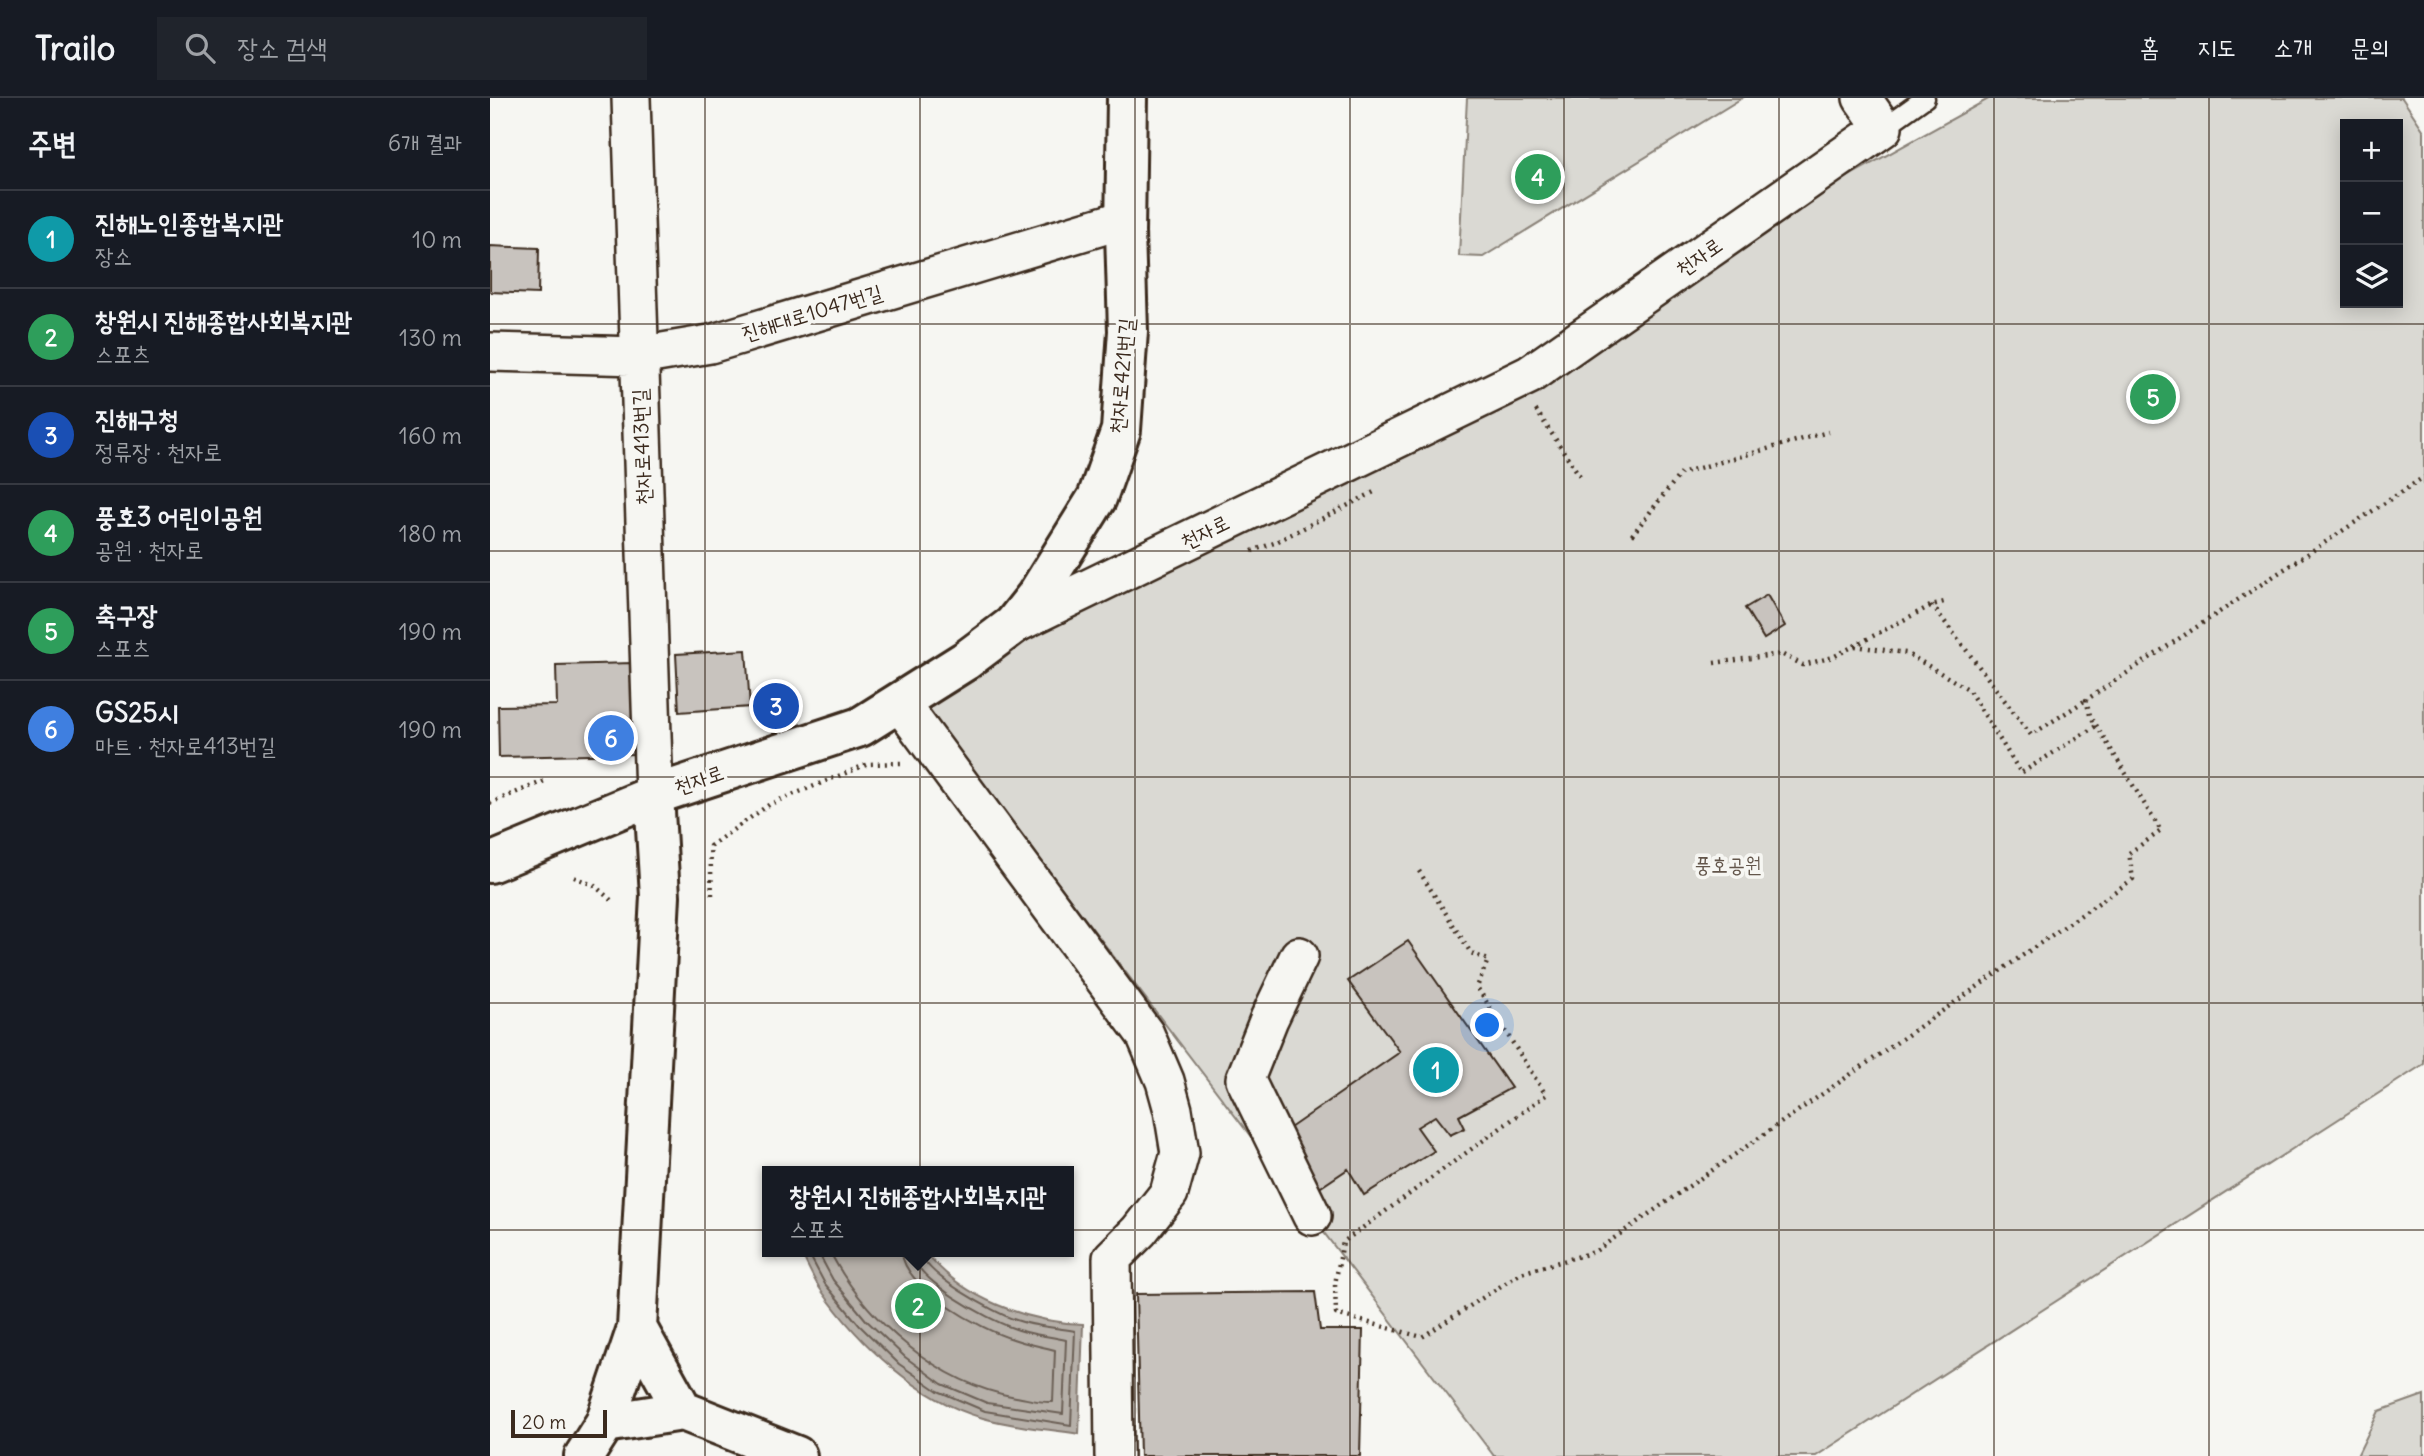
<!DOCTYPE html>
<html lang="ko">
<meta charset="utf-8">
<style>
:root{--surface:#171b24;--page:#20242c;--text:#f1f3f6;--muted:#9ea1a6;--line:#363941;--accent:#c8321e}
body{margin:0;font-family:Delius,"Poor Story",sans-serif;background:var(--page);color:var(--text)}
.controls{position:absolute;right:21px;top:21px;display:grid;overflow:hidden;border-radius:0px;box-shadow:0 4px 18px #0003}
.controls button{width:63px;height:63px;display:grid;place-items:center;padding:0;border:0;border-bottom:2px solid var(--line);background:var(--surface);color:var(--text);font:35px sans-serif}
.scale{position:absolute;left:21px;bottom:18px;width:96px;box-sizing:border-box;padding-left:7px;border:4px solid #3b2a1e;border-top:0;font-size:19px;line-height:24px;white-space:nowrap;color:#3b2a1e;-webkit-text-stroke:5px #f6f6f2;paint-order:stroke}
.you{position:absolute;left:998px;top:928px;width:24px;height:24px;margin:-18px;border:5px solid #fff;border-radius:50%;background:#1a73e8;box-shadow:0 0 0 10px #1a73e833}
.badge{display:grid;place-items:center;width:46px;height:46px;border-radius:50%;background:var(--accent);color:#fff;font-size:23px;font-weight:700}
.pin{position:absolute;translate:-50% -50%;border:4px solid #fff;box-shadow:0 2px 7px #0006}
.popup{position:absolute;left:272px;top:1068px;width:312px;height:91px;box-sizing:border-box;display:grid;place-content:center;border-radius:0px;background:var(--surface);filter:drop-shadow(0 2px 5px #0005);font-size:23px;white-space:nowrap;color:var(--muted)}
.popup b{font-size:26px;color:var(--text)}
.popup::after{content:'';position:absolute;left:50%;top:100%;margin-left:-14px;border:14px solid transparent;border-top-color:var(--surface)}
.list{margin:0;padding:0;list-style:none}
h2{display:flex;justify-content:space-between;align-items:center;height:91px;margin:0;padding:0 28px;font-size:30px}
h2 small{font-size:23px;font-weight:400;color:var(--muted)}
.list li{display:grid;grid-template-columns:46px 1fr auto;gap:21px;align-items:center;box-sizing:border-box;height:98px;padding:0 28px;border-top:2px solid var(--line)}
.list b{display:block;font-size:26px;white-space:nowrap}
.list p{margin:0;font-size:23px;white-space:nowrap;color:var(--muted)}
.list em{font-size:23px;font-style:normal;color:var(--muted)}
.icon{flex:none;width:38px;height:38px;fill:none;stroke:currentColor;stroke-width:2;stroke-linecap:round;stroke-linejoin:round}
.map{position:relative;flex:none;width:1934px;height:1358px;overflow:hidden}
header{display:flex;align-items:center;gap:42px;box-sizing:border-box;height:98px;padding:0 35px;background:var(--surface);border-bottom:2px solid var(--line)}
header strong{font-size:33px}
nav{display:flex;gap:38px;margin-inline-start:auto;font-size:24px}
.search{width:490px;height:63px;background:var(--page);display:flex;align-items:center;gap:18px;box-sizing:border-box;padding:0 24px;border-radius:0px;color:var(--muted);font-size:26px}
main{display:flex}
aside{flex:1;background:var(--surface)}
.map>svg:first-child{display:block}
</style>
<header>
<strong>Trailo</strong>
<div class="search"><svg class="icon" aria-label="search" viewBox="0 0 24 24"><circle cx="10" cy="10" r="6"/><path d="M15 15l6 6"/></svg>장소 검색</div>
<nav><a>홈</a><a>지도</a><a>소개</a><a>문의</a></nav>
</header>
<main>
<aside>
<h2>주변<small>6개 결과</small></h2>
<ul class="list">
<li><span class="badge" style="background:#0f9aa8">1</span><div><b>진해노인종합복지관</b><p>장소</p></div><em>10 m</em></li>
<li><span class="badge" style="background:#2e9e5b">2</span><div><b>창원시 진해종합사회복지관</b><p>스포츠</p></div><em>130 m</em></li>
<li><span class="badge" style="background:#1a4fb4">3</span><div><b>진해구청</b><p>정류장 · 천자로</p></div><em>160 m</em></li>
<li><span class="badge" style="background:#2e9e5b">4</span><div><b>풍호3 어린이공원</b><p>공원 · 천자로</p></div><em>180 m</em></li>
<li><span class="badge" style="background:#2e9e5b">5</span><div><b>축구장</b><p>스포츠</p></div><em>190 m</em></li>
<li><span class="badge" style="background:#3f7fe0">6</span><div><b>GS25시</b><p>마트 · 천자로413번길</p></div><em>190 m</em></li>
</ul>
</aside>
<div class="map">
<svg width="1934" height="1358" viewBox="0 0 1934 1358">
<rect width="100%" height="100%" fill="#f6f6f2"/>
<filter id="ink" filterUnits="userSpaceOnUse"><feTurbulence type="fractalNoise" baseFrequency=".0143" numOctaves="2"/><feDisplacementMap in="SourceGraphic" scale="14" xChannelSelector="R" yChannelSelector="G"/><feConvolveMatrix kernelMatrix="1 2 1 2 8 2 1 2 1" color-interpolation-filters="sRGB"/></filter>
<g filter="url(#ink)">
<path fill="#dad9d3" stroke="#8a8278" stroke-width="2" fill-rule="evenodd" d="M977 0H1252L993 159 969 158Z
M1500 0H1912L1934 33V966L1326 1358H1004L423 595ZM1855 26H1908V205H1855Z
M1934 1297V1358H1867L1889 1313Z"/>
<path fill="#b6b0a9" stroke="#857a71" stroke-width="2" d="M311 1154H436C471 1200 537 1224 593 1226L589 1336C558 1331 524 1329 493 1320 428 1302 369 1246 331 1192 323 1181 317 1166 311 1154Z"/>
<g fill="none" stroke-linecap="round" stroke-linejoin="round">
<path stroke="#6c6056" stroke-width="2" d="M318 1154 335 1186 370 1228 409 1266 448 1293 495 1313 581 1327 585 1233C566 1229 545 1229 526 1222 505 1215 433 1176 431 1154
M328 1154 343 1182 376 1222 415 1259 452 1286 497 1305 573 1316 576 1242C559 1238 540 1237 523 1230 498 1221 424 1182 422 1154
M340 1154C376 1223 449 1286 526 1299 538 1301 552 1305 563 1304L565 1252C551 1248 536 1246 523 1241 492 1232 413 1189 412 1154"/>
</g>
<path fill="#c8c3be" stroke="#3b2a1e" stroke-width="2" d="M0 148 49 150 48 196 0 194Z
M1277 497 1295 528 1274 541 1255 510Z
M256 552 260 609 189 614 186 556Z
M143 565 145 656 9 659 8 608 67 607 66 567Z
M918 843 1021 990 969 1018 975 1030 960 1037 945 1018 927 1029 944 1053 874 1097 858 1071 822 1095 797 1032 910 954 858 883Z
M825 1194 830 1232H873L870 1358H650L646 1196Z"/>
<g fill="none" stroke-linecap="round" stroke-linejoin="round">
<defs>
<path id="lane" d="M1393 30 1435 0"/>
<path id="street" d="M141 0 164 697
M0 254 149 258 220 246 635 121
M523 527 1039 277 1393 30 1372 0
M410 605 655 936 675 983 683 1012 690 1055 679 1095 649 1133 622 1160 624 1358
M809 858 779 921 755 981 822 1118"/>
<path id="secondary" d="M0 765 164 697 370 629 475 563 523 527 546 498 607 400 631 332 638 233 635 134 637 0
M147 1230 193 1313 115 1325 147 1230 170 798 164 697
M193 1313 307 1358
M94 1358 115 1325"/>
</defs>
<use href="#lane" stroke="#3b2a1e" stroke-width="23"/>
<use href="#street" stroke="#3b2a1e" stroke-width="42"/>
<use href="#secondary" stroke="#3b2a1e" stroke-width="44"/>
<path stroke="#3b2a1e" stroke-width="4.5" stroke-dasharray="2 5" stroke-linecap="butt" d="M1046 312 1090 378
M1142 437 1191 375 1338 334
M762 453 784 445 886 393
M1442 507 1541 637 1596 602
M1365 548 1416 555 1478 591 1531 675 1606 628
M1224 565 1291 556 1313 567 1343 559 1442 507 1458 503
M0 705 57 682
M929 773 981 855 998 862 987 889 1056 997 853 1144 845 1186 846 1216 932 1239 1031 1175 1104 1154 1643 781 1639 755 1671 733 1600 617 1596 602 1934 379
M84 779 105 788 121 802
M222 797 220 748 280 706 378 666 412 665"/>
<use href="#lane" stroke="#f6f6f2" stroke-width="18"/>
<use href="#street" stroke="#f6f6f2" stroke-width="37"/>
<use href="#secondary" stroke="#f6f6f2" stroke-width="38"/>
</g>
</g>
<path fill="none" stroke="#3b2a1e" stroke-width="2" stroke-opacity="0.55" d="M215 0V1358M430 0V1358M645 0V1358M860 0V1358M1074 0V1358M1289 0V1358M1504 0V1358M1719 0V1358M0 226H1934M0 453H1934M0 679H1934M0 905H1934M0 1132H1934"/>
<g text-anchor="middle" stroke-width="7" stroke-linejoin="round" paint-order="stroke">
<g font-size="21" fill="#3b2a1e" stroke="#f6f6f2">
<text transform="translate(1209 159) rotate(-35)" y="7">천자로</text>
<text transform="translate(322 215) rotate(-17)" y="7">진해대로1047번길</text>
<text transform="translate(632 278) rotate(-85)" y="7">천자로421번길</text>
<text transform="translate(152 349) rotate(-92)" y="7">천자로413번길</text>
<text transform="translate(715 434) rotate(-26)" y="7">천자로</text>
<text transform="translate(209 682) rotate(-19)" y="7">천자로</text>
</g>
<g font-size="21" fill="#63564b" stroke="#f6f6f2">
<text x="1238" y="774">풍호공원</text>
</g>
</g>
</svg>
<div class="controls">
<button>+</button>
<button>−</button>
<button><svg class="icon" aria-label="layers" viewBox="0 0 24 24"><path d="M12 4l9 5-9 5-9-5zM3 14l9 5 9-5"/></svg></button>
</div>
<div class="scale">20 m</div>
<div class="you"></div>
<div class="pin badge" style="left:946px;top:972px;background:#0f9aa8">1</div>
<div class="pin badge" style="left:428px;top:1208px;background:#2e9e5b">2</div>
<div class="popup"><b>창원시 진해종합사회복지관</b>스포츠</div>
<div class="pin badge" style="left:286px;top:608px;background:#1a4fb4">3</div>
<div class="pin badge" style="left:1048px;top:79px;background:#2e9e5b">4</div>
<div class="pin badge" style="left:1663px;top:299px;background:#2e9e5b">5</div>
<div class="pin badge" style="left:121px;top:640px;background:#3f7fe0">6</div>
</div>
</main>
